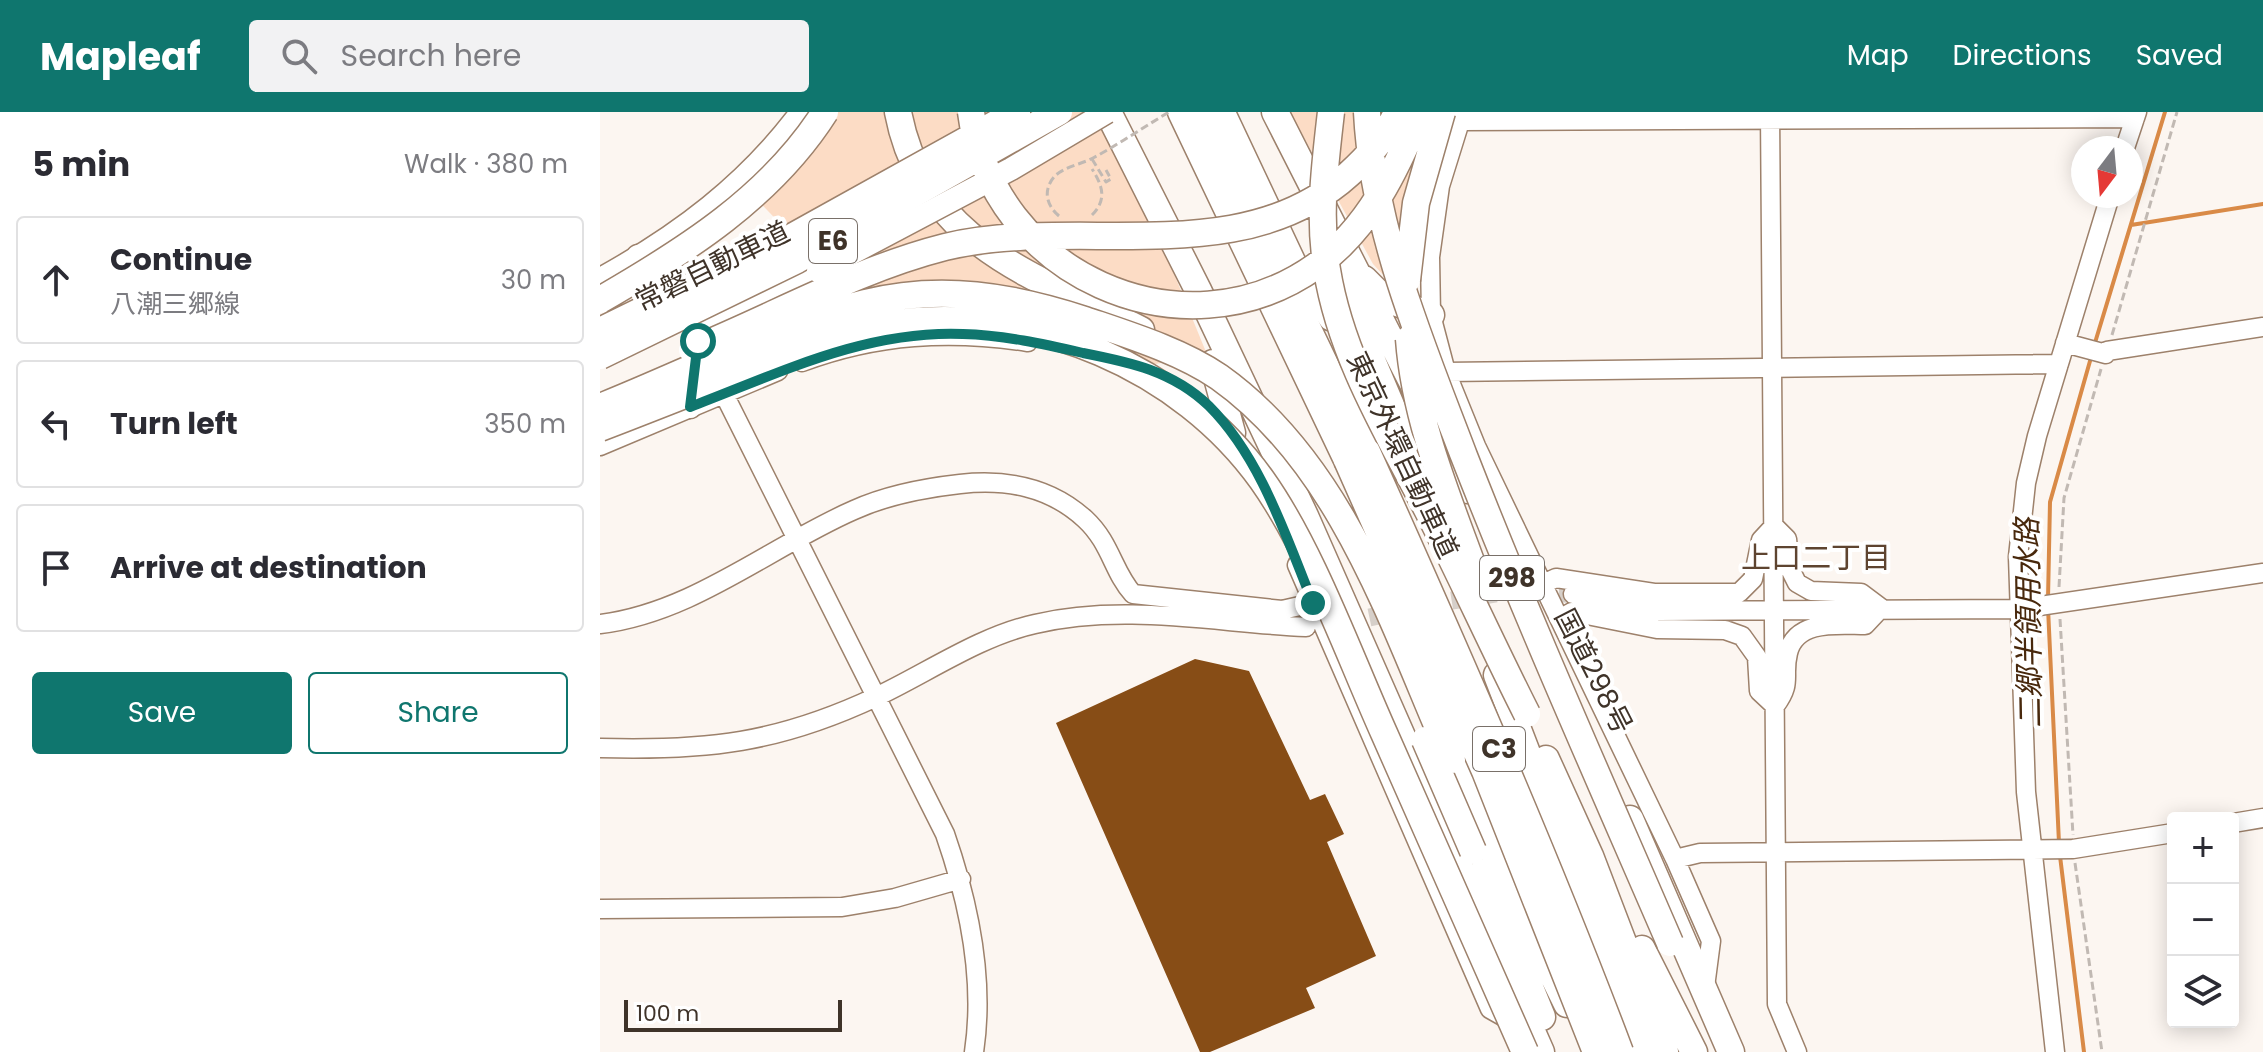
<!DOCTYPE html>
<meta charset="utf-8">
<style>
:root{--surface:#fff;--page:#f2f2f3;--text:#2b2b33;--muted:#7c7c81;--line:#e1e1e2;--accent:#0f766e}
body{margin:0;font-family:Poppins,"Noto Sans JP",sans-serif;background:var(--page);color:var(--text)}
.controls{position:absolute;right:24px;bottom:24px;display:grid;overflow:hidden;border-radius:8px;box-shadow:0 4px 20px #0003}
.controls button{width:72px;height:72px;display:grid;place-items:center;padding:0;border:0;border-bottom:2px solid var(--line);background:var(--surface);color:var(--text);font:40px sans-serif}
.compass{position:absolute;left:1471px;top:24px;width:72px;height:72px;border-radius:50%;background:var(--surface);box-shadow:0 4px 20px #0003;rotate:196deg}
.scale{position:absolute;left:24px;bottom:20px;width:218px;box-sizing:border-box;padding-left:8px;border:4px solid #3f3329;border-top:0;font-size:22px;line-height:28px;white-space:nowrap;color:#3f3329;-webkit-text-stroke:6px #fff;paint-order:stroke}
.stop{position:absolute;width:24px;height:24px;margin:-18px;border:6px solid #0f766e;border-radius:50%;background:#fff}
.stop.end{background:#0f766e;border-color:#fff;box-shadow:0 2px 8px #0008}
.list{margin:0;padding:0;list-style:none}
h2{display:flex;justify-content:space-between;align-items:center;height:104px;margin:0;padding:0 32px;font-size:34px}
h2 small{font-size:26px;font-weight:400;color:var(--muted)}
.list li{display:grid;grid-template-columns:52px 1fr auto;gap:24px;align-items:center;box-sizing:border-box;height:128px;margin:0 16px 16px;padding:0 16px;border:2px solid var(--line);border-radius:8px}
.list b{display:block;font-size:30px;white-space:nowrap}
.list p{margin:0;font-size:26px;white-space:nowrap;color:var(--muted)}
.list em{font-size:26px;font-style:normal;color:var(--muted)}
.actions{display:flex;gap:16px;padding:24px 32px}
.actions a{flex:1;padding:18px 0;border:2px solid var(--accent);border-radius:8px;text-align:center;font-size:28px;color:var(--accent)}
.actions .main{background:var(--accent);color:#fff}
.icon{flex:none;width:44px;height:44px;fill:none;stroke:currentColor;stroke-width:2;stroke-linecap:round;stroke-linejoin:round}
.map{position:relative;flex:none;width:1663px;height:940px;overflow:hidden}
header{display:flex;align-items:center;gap:48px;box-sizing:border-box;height:112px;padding:0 40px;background:var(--accent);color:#fff}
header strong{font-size:38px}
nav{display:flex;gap:44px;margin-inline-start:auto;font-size:28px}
.search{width:560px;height:72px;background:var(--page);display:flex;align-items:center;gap:20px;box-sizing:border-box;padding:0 28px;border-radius:8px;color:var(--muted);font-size:30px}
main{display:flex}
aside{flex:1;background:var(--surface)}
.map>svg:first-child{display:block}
</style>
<header>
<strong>Mapleaf</strong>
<div class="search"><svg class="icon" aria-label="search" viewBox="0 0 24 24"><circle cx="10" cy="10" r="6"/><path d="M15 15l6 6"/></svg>Search here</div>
<nav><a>Map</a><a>Directions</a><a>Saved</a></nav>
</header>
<main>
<aside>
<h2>5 min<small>Walk · 380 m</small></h2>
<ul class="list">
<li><svg class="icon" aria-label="ahead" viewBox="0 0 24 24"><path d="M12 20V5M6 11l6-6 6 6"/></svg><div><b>Continue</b><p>八潮三郷線</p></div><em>30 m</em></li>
<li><svg class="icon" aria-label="left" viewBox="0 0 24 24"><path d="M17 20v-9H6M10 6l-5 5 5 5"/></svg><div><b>Turn left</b></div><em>350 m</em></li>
<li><svg class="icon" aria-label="arrive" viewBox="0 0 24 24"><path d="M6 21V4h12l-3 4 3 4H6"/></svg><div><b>Arrive at destination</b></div></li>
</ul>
<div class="actions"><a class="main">Save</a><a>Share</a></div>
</aside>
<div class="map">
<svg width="1663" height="940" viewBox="0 0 1663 940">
<rect width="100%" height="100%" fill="#fcf6f1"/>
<path fill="#fcdcc5" d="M210 0H496L568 147 606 240 552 253 421 224 284 220 147 77 200 17Z
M690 0H858L799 180 773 152Z"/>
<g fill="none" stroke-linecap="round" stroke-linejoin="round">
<path stroke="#d98a47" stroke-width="4" d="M1531 113 1663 92
M1494 234 1565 0
M1448 487 1450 390 1492 242
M1448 496 1459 731
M1460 744 1484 940"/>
</g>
<path fill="#874d16" d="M595 547 649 559 710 688 725 682 744 722 727 730 776 844 706 876 715 896 610 940H600L456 611Z"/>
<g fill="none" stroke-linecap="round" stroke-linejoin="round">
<path stroke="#d6cfc9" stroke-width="18" stroke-dasharray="18 9" stroke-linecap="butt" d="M825 493 911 479 973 482
M743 511 800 499"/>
<defs>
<path id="minor" d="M626 0 716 191 729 209 741 212
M863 0 840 74 830 145 831 203 846 260 876 334 1075 747 1111 829 1105 875
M1170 0 1177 892 1197 940
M860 9 1535 6
M1525 36 1537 0
M0 165C78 122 145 72 199 0
M1465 231 1506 242
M1507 239 1663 215
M202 250C277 222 350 218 428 230
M846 260 1459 252
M124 282 345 722C369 791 385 867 374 940
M0 334 178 259
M697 453 890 897 913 910
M943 472 956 466 1054 481H1139L1153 467 1161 428 1174 414 1187 427 1190 457 1197 471 1211 479 1261 481 1281 496 1265 513C1239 513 1196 507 1188 541 1182 565 1193 570 1175 594L1159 579 1157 545 1142 524 1125 518 1057 517 972 500 961 506
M973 482 1058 499 1419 497 1663 461
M0 512C93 501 171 434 254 398 287 383 324 376 360 372 406 367 449 374 485 407 511 431 513 460 533 482L682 498 713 491
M0 636C107 639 178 631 276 585 327 561 380 524 435 512 524 491 617 511 706 515
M1633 711 1663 706
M1075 747 1100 741 1473 737 1573 721
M0 797 242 795 295 786 361 767
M1455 940 1426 680 1418 445 1426 371 1437 324 1510 84"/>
<path id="major" d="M38 144 52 153 78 197
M90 295C94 275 90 253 97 233 108 203 189 174 218 159"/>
<path id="highway" d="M298 0C323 132 436 164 541 218
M508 0 598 178 705 404 941 940
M581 0 747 348
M604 0 767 340
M675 0 867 378
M731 151 820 362
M764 167 783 186 831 203
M613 251 632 321
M897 563 1042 940
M946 647 990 744 1065 940
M852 648 907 770 967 892
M1030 707 1131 940
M883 760 942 905
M1042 837 1094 940"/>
</defs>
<use href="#minor" stroke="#9d816b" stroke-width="21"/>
<use href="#major" stroke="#9d816b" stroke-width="25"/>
<use href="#highway" stroke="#9d816b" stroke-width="29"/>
<path stroke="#c1b9b3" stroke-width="3" stroke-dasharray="8 4" stroke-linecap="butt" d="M492 47 506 70 511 67 506 58
M1512 223 1577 0
M1459 475 1464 386 1501 257
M1460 507 1473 723
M1475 751 1502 940"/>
<use href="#minor" stroke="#fff" stroke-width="18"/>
<use href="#major" stroke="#fff" stroke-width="22"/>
<use href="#highway" stroke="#fff" stroke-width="26"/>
<defs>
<path id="major-bridge" d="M218 159 411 57 507 0"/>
<path id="highway-bridge" d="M371 0C391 161 582 249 716 154 769 116 796 58 820 0
M731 0C725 53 718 104 727 158 741 245 788 321 828 399 862 466 893 535 927 602
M767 0C773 120 822 233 864 344 928 508 1000 669 1070 831
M807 168 816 91 842 0
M0 188C85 139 171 85 225 0
M0 219 190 126 417 0
M809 227C815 310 849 388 877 466
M92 238C175 204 258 157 345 135 477 103 640 161 749 62 769 44 787 24 797 0
M0 244 197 148 459 0
M0 295C83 262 179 213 265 191 341 172 412 184 485 208 529 223 581 239 619 265 743 353 793 514 852 648
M0 316C49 297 98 278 147 258 195 239 244 218 296 211 434 193 581 255 662 368 711 437 749 543 784 621 831 727 878 834 925 940
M767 340C856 538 943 736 1020 940
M747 348 885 659 996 940
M825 628 873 739"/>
</defs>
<use href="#major-bridge" stroke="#9d816b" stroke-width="25" stroke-linecap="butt"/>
<use href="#highway-bridge" stroke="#9d816b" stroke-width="29" stroke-linecap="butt"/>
<path stroke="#c1b9b3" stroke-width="3" stroke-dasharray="8 4" stroke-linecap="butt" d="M492 103C507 88 503 74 492 57
M459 104C446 93 443 78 454 65 463 55 482 52 493 46 519 32 544 15 569 0"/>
<use href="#major-bridge" stroke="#fff" stroke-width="22"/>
<use href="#highway-bridge" stroke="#fff" stroke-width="26"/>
</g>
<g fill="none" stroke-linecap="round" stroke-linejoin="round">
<path stroke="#0f766e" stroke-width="10" d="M98 229 90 295C180 261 265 218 363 222 403 223 444 232 483 241 529 250 573 259 609 294 661 346 686 425 713 491"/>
</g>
<g text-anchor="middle" stroke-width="8" stroke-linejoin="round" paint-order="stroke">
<g fill="#fff" stroke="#797069" stroke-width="2">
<rect x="209" y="107" width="48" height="44" rx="6"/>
<rect x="880" y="444" width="64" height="44" rx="6"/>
<rect x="873" y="615" width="52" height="44" rx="6"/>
</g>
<g font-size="26" font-weight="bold" fill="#3f3329">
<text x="233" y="138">E6</text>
<text x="912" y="475">298</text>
<text x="899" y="646">C3</text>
</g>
<g font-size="28" fill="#3f3329" stroke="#fff">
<text transform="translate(112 154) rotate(-26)" y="10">常磐自動車道</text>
<text transform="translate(803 343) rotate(65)" y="10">東京外環自動車道</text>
<text transform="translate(994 559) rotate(63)" y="10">国道298号</text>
</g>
<g font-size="30" fill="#5e4430" stroke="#fff">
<text x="1216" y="456">上口二丁目</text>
</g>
<g font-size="30" font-style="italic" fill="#48280c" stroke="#fff">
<text transform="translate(1429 511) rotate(-91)" y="10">二郷半領用水路</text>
</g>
</g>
</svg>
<div class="controls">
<button>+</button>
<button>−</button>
<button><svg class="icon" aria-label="layers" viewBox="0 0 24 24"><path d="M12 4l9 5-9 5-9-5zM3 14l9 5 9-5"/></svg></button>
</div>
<svg class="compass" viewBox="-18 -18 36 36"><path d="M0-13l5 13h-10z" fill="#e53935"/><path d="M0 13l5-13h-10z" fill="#7c7c81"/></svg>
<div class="scale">100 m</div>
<div class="stop" style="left:98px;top:229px"></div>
<div class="stop end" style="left:713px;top:491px"></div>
</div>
</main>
